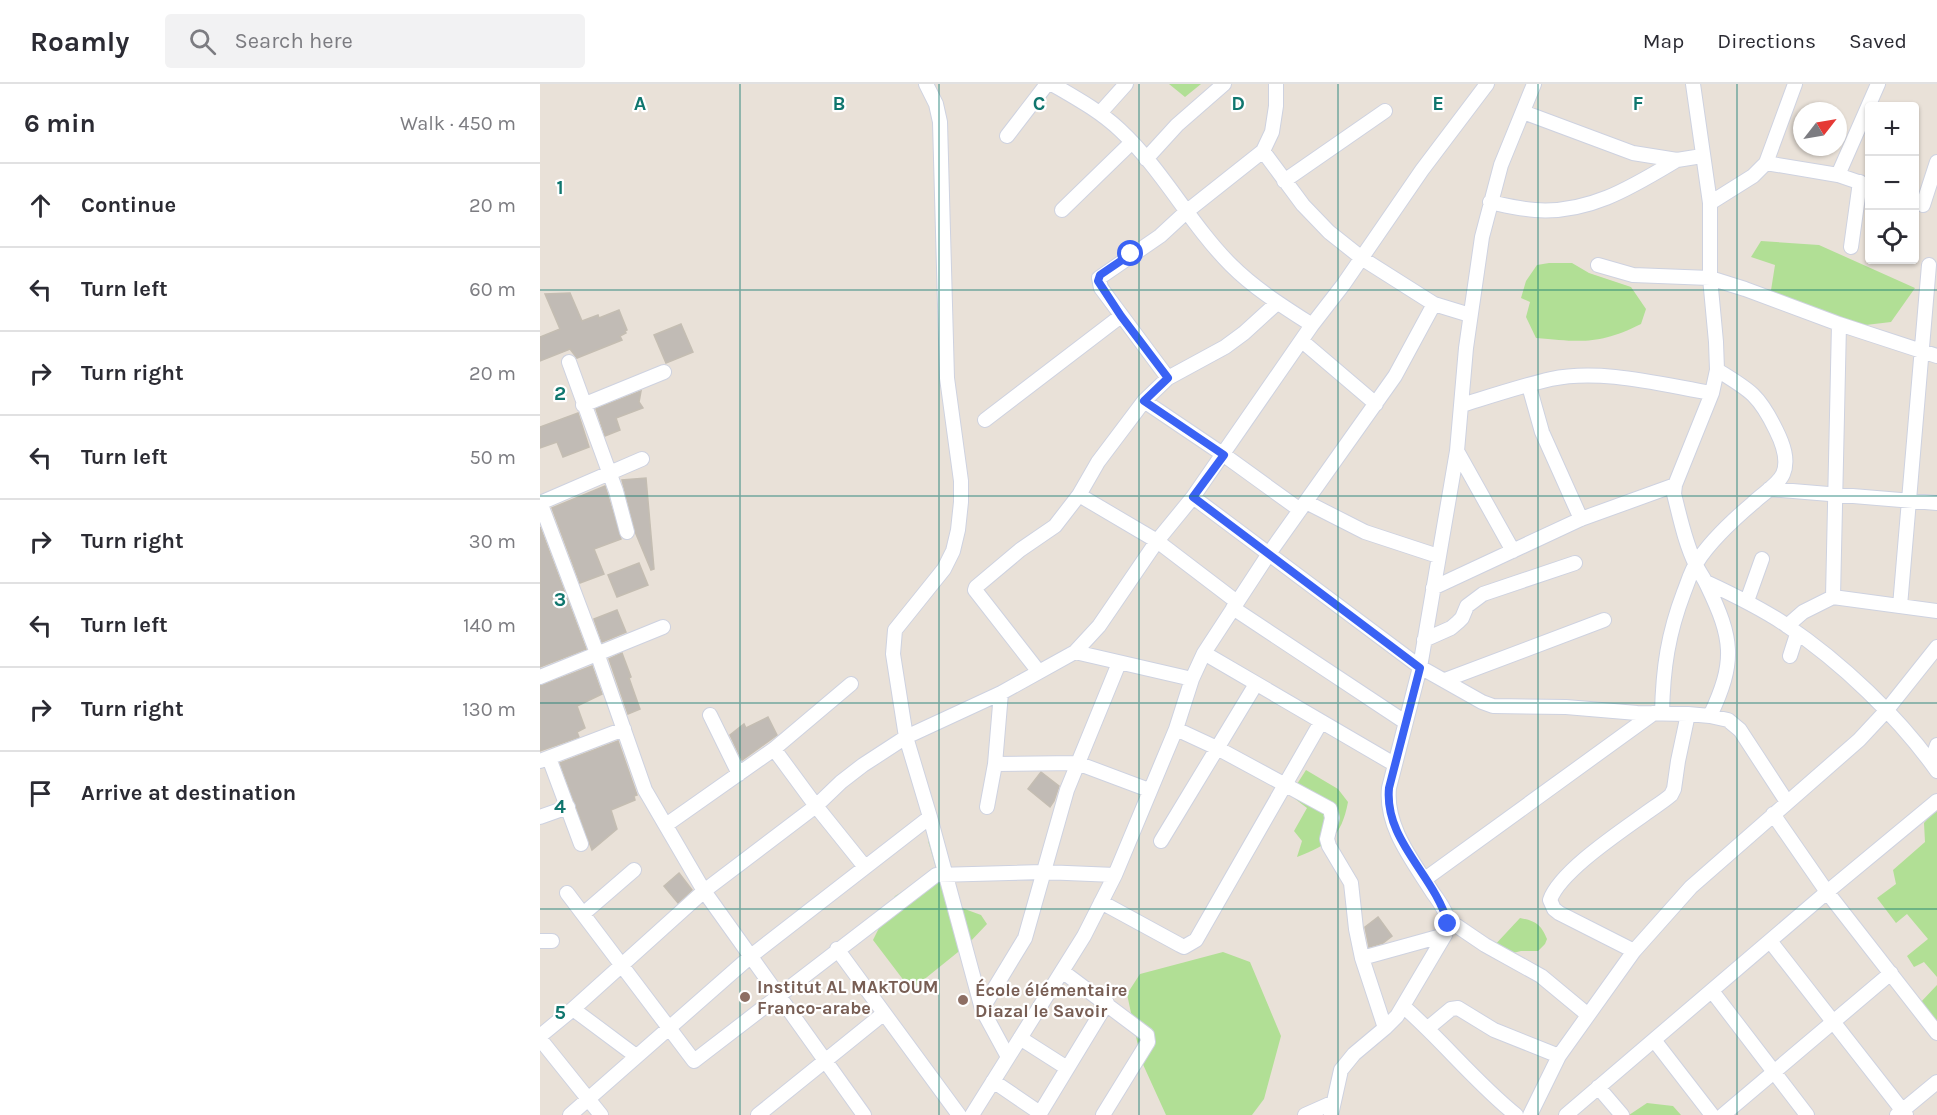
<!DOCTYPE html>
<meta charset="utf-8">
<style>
:root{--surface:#fff;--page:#f2f2f3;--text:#2b2b33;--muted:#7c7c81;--line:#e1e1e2}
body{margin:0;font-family:Karla,sans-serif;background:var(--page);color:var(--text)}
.controls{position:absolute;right:18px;top:18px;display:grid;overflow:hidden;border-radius:6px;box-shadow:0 2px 4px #0004}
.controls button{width:54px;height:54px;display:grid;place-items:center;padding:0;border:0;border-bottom:2px solid var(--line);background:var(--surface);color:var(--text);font:30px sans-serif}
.compass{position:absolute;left:1253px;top:18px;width:54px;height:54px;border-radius:50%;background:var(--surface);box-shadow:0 2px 4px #0004;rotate:59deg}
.stop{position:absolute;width:18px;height:18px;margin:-14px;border:4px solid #3a62f4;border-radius:50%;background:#fff}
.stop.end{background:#3a62f4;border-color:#fff;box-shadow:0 2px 6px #0008}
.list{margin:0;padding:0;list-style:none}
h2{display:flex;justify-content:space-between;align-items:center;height:78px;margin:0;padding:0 24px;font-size:26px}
h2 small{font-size:20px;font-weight:400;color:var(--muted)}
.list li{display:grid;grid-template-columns:39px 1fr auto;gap:18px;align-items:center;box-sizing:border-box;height:84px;padding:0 24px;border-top:2px solid var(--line)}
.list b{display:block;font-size:22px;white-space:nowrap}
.list em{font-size:20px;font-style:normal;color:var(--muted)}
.icon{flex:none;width:33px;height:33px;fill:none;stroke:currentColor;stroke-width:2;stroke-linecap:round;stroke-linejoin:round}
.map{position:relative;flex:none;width:1397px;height:1031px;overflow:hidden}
header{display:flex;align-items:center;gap:36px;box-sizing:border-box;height:84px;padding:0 30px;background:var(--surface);border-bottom:2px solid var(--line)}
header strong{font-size:28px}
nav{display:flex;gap:33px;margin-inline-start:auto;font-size:21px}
.search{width:420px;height:54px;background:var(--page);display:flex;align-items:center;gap:15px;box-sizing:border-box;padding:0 21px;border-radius:6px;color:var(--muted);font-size:22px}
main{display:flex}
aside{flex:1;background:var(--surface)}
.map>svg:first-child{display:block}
</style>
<header>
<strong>Roamly</strong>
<div class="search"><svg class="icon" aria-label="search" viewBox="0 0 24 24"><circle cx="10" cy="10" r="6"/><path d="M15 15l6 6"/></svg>Search here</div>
<nav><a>Map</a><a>Directions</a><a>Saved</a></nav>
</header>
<main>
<aside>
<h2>6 min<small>Walk · 450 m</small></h2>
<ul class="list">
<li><svg class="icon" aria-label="ahead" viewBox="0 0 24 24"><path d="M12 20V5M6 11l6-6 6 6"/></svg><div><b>Continue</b></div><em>20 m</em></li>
<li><svg class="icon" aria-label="left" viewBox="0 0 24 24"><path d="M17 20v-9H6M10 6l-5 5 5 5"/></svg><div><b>Turn left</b></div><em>60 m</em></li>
<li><svg class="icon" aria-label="right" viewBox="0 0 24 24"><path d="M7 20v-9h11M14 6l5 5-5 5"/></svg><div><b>Turn right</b></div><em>20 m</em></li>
<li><svg class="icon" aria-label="left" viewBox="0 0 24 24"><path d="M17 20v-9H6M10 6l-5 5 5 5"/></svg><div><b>Turn left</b></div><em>50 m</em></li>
<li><svg class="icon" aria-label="right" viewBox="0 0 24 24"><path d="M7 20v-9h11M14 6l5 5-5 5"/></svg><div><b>Turn right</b></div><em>30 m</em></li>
<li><svg class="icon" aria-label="left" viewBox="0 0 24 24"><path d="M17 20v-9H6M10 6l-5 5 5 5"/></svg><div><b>Turn left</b></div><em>140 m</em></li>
<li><svg class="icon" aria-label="right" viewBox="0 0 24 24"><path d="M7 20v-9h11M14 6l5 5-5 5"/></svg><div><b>Turn right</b></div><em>130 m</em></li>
<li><svg class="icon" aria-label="arrive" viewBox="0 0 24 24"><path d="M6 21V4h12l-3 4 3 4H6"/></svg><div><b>Arrive at destination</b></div></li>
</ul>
</aside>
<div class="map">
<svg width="1397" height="1031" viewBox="0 0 1397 1031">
<rect width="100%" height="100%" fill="#e9e1d8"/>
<path fill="#b1df95" d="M629 0H661L645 13Z
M1221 157 1279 161 1375 204 1351 238 1292 245 1229 219 1235 181 1211 173Z
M1009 179H1032L1049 189 1091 203 1106 225 1101 240C1059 261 1041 258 996 254L986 233 990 218 981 214 986 197 997 181Z
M766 686 798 705 808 718C801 754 789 760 757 773L762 757 754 747 767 724 750 711Z
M1397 724V893L1384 878 1374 883 1367 872 1388 855 1367 830 1356 839 1337 814 1356 800 1353 786 1385 758 1384 739Z
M388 757 404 769 422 824 441 831 447 840 428 860 371 906 333 856 355 812 397 787Z
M980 834C995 837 1001 840 1007 855L1005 860 998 867H981L969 870 952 864Z
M683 868 710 878 741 952 724 1015 712 1031H626L601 976 587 910 600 890Z
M1397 901V938L1380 919Z
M1107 1019 1133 1022 1141 1031H1089Z"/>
<path fill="#c1bbb5" stroke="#c4bdb2" stroke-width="1.5" d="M30 209 42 237 58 231 59 234 79 226 87 246 85 247 86 249 80 252 82 256 37 274 30 265 0 277V253L20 245 5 210Z
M141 240 153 268 126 279 114 251Z
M101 307 99 318 103 324 76 334 80 346 65 352 56 325Z
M38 329 49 363 23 373 17 358 0 364V343Z
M106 394 114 485 111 486 96 450 82 396Z
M65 402 81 455 54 465 64 490 40 499 12 424Z
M0 443 46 565 0 583Z
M99 479 108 501 77 513 68 491Z
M77 526 86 548 62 558 54 535Z
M82 569 91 593 89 594 100 625 88 630 69 575Z
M52 582 62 610 37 622 45 644 37 648 39 653 0 667V602Z
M228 633 237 651 202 676 190 651 204 640 206 644Z
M78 657 97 711 94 712 95 716 71 726 77 745 52 766 20 679Z
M501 688 519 702 514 717 510 723 488 705Z
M139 789 152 806 138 819 124 802Z
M838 833 852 852 843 859 829 863 825 843Z"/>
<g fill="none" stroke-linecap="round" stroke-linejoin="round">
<defs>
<path id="minor" d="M386 0 396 20 400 38 407 294 421 397V418L418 446 413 467 404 485 355 546 353 570 366 653 390 733 442 925 468 973
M512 0C536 14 560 27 580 46 623 86 650 140 691 181 715 205 744 223 772 241
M1153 0 1170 119V194L1176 258 1177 286 1172 309 1135 401 1134 410C1140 433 1145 459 1156 481 1159 488 1164 494 1167 501 1193 555 1196 577 1170 632
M983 28 1093 69 1137 76 1162 72
M560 29 586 0
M467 52 507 0
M723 67 763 121 789 148 823 175 894 220 930 231
M606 75 637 41 684 0
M1226 79 1298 91 1330 102
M1298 91 1338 0
M744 97 845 27
M950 118C964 121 980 125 995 126 1049 130 1092 103 1137 76
M1170 119 1213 92 1226 79 1255 0
M1383 121 1397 78
M522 126 592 58
M1311 163 1320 98
M1058 181 1093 191 1170 194 1205 205 1299 240 1397 272
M762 257 836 320
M29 278 76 407 87 448
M628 294 561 204 559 194 620 152 646 128 723 67 732 48 736 22V0
M989 302 1002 348 1041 435
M604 317 684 371 760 426
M43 321 124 288
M922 321C951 312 981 302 1011 295 1061 284 1123 301 1172 309
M445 336 581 232
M917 367 973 467
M1229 405 1397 419
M539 411 617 457 697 518
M653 413 880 583 942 618 953 622 1026 623 1097 629 1148 630 1170 632 1188 636 1200 646 1247 718
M0 418 57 569 105 706 164 807 324 1031
M766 418 825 448 898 472
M0 419 102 375
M1166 498C1194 511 1221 524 1246 541 1301 578 1359 633 1397 687
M893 504 1041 435 1135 401
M1293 513 1299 240
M1207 517 1222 475
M1360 522 1389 181
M693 524 865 638
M1247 542 1263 528 1293 513 1397 527
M884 556 911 544 918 538 922 534 927 522 943 510 1035 479
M535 568 652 595
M664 569 854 680
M1250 572 1257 550
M499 588 435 506 436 503 480 466 515 442 539 411 558 378 604 317 628 294 685 263 704 249 737 219
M0 593 123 543
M905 596 1064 536
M1122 629C1123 584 1128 550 1144 508 1148 498 1151 487 1157 478 1171 456 1193 436 1213 419 1222 410 1238 401 1243 390 1249 376 1243 360 1236 346 1219 311 1210 306 1177 286
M170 631 199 690
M636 645 677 664 790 725 792 734 787 755 789 762 811 799 816 845 822 874 845 944
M234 665 276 722 325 783
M9 674 41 760
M0 677 84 645
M1391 678 1397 661
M455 680 537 679 609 706
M447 723 455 680 461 609
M1233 730 1287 808 1397 949
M0 733 28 723
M126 741 234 665 311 600
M621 757 716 600
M885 795 1114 629
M27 809 154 977 396 791 503 788 575 791
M561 818 640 861 644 863 656 856 781 638
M43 830 94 786
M908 840 917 842 945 861 1001 892 1048 931
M0 857H12
M1230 857 1366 1031
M297 865 419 1031
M1094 867 1019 829 1014 825 1010 816C1020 787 1083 746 1109 727 1116 722 1124 717 1131 711L1134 705 1138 677 1148 630
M822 874 905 851
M522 887 607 951 608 958 563 1031
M1172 907 1267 1031
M863 922C903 957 935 998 976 1031
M33 925 96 972
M442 925 485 854 527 706 579 579
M888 944 911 925 918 924 954 946 1019 972
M0 952 33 925 164 807 276 722 301 698 323 681 366 653 461 609 535 568 559 542 617 457 653 413 772 241 803 201 882 86 947 0
M480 954 527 984
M0 955 61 1031
M1114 956 1172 1031
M453 997 500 1029
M1058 1003 1082 1031
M30 1031 211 872 390 733
M218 1031 343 930
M432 1031 544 852 575 791 636 645 652 595 664 569 728 471 855 292 894 220
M499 1031 567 919
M765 1031 792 1019
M791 1031 801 986 814 970 845 944 857 932 905 851C906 847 909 842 908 838 907 828 899 817 893 809 873 777 845 743 849 704L880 583 917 367 926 264 942 153 961 81 994 0
M990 1031 1019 972 1094 867 1151 803 1319 656 1346 627 1397 563
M1026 1031 1287 808 1397 717
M1183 1031 1351 889
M1357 1031 1397 998"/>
</defs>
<use href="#minor" stroke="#ced2e0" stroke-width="16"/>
<use href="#minor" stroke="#fff" stroke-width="14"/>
</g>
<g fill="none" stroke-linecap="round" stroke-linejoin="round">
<path stroke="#3a62f4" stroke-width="8" d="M591 170 560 191 558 197 581 232 628 294 604 317 684 371 653 413 880 584 849 704C844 757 895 791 908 840"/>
</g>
<path fill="none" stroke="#0f766e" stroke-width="1.5" stroke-opacity="0.55" d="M200 0V1031M399 0V1031M599 0V1031M798 0V1031M998 0V1031M1197 0V1031M0 206H1397M0 412H1397M0 619H1397M0 825H1397"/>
<g fill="#8d6e63" stroke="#fff" stroke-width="2">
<circle cx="205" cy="913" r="6"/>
<circle cx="423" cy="916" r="6"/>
</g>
<g text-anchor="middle" stroke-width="4.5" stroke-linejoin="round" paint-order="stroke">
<g font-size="18" font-weight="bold" fill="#785e54" stroke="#fff" text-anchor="start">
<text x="217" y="909">Institut AL MAkTOUM<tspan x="217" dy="21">Franco-arabe</tspan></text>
<text x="435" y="912">École élémentaire<tspan x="435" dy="21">Diazal le Savoir</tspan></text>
</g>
</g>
<g font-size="20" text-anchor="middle" font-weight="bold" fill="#0f766e" stroke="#fff" stroke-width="4.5" stroke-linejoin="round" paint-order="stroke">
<text x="100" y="26">A</text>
<text x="299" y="26">B</text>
<text x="499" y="26">C</text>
<text x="698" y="26">D</text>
<text x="898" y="26">E</text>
<text x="1098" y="26">F</text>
<text x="20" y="110">1</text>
<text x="20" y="316">2</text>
<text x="20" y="522">3</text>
<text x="20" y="729">4</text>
<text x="20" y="935">5</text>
</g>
</svg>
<div class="controls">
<button>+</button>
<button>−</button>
<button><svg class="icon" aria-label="locate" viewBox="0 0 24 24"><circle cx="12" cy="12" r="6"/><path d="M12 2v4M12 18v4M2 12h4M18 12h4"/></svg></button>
</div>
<svg class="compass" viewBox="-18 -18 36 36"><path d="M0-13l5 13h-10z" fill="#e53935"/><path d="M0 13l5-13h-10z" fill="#7c7c81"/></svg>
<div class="stop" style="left:591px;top:170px"></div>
<div class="stop end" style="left:908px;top:840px"></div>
</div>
</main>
